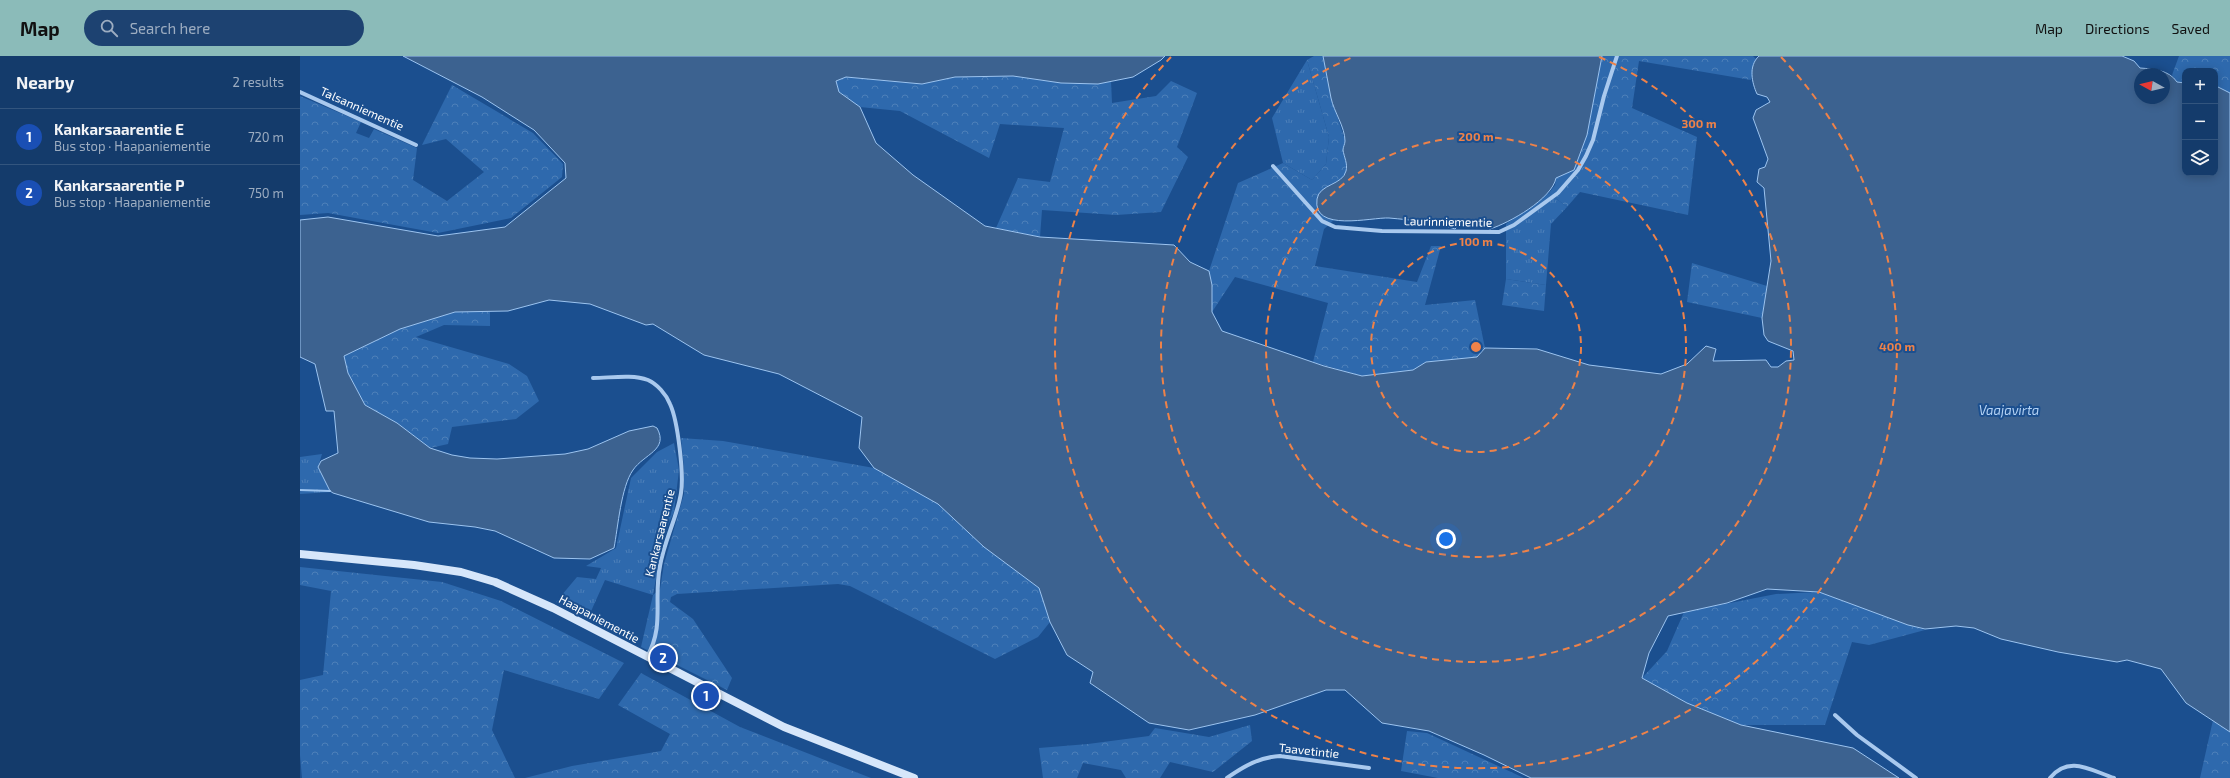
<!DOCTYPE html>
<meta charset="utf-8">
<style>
:root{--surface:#143b6b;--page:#1d4271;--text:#f1f3f6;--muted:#9dadc1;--line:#33557e;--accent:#8bbbb9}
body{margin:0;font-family:"Exo 2",sans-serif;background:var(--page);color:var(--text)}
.controls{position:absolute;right:12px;top:12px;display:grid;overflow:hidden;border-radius:8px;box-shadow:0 2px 10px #0003}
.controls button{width:36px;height:36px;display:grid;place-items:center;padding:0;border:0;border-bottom:1px solid var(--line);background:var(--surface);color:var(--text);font:20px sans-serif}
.compass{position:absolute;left:1834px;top:12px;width:36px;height:36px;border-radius:50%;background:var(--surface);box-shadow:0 2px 10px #0003;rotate:278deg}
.you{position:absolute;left:1146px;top:483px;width:14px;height:14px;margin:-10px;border:3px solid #fff;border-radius:50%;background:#1a73e8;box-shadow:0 0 0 6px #1a73e833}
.badge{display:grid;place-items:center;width:26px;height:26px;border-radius:50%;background:var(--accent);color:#fff;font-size:13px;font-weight:700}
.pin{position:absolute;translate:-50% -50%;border:2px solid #fff;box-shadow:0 1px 4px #0006}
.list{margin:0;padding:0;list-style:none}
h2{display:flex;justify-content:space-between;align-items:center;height:52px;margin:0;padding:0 16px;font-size:17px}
h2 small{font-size:13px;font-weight:400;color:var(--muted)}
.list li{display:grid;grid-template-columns:26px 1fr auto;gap:12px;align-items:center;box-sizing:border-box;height:56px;padding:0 16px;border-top:1px solid var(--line)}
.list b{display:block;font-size:15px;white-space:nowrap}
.list p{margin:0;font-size:13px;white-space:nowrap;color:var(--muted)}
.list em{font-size:13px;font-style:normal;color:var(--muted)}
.icon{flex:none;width:22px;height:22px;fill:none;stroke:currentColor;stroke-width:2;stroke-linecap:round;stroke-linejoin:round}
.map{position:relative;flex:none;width:1930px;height:722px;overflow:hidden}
header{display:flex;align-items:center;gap:24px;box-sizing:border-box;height:56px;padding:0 20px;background:var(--accent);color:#111}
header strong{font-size:19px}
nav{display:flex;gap:22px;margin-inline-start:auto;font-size:14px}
.search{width:280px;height:36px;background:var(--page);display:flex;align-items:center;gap:10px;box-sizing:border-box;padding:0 14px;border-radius:22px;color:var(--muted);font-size:15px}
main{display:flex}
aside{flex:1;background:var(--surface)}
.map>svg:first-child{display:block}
</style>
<header>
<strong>Map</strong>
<div class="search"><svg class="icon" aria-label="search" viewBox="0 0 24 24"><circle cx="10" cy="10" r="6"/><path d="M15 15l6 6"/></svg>Search here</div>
<nav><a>Map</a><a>Directions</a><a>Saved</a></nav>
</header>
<main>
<aside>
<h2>Nearby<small>2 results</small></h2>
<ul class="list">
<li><span class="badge" style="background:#1a4fb4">1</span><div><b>Kankarsaarentie E</b><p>Bus stop · Haapaniementie</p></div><em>720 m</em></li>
<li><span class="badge" style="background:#1a4fb4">2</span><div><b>Kankarsaarentie P</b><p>Bus stop · Haapaniementie</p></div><em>750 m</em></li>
</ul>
</aside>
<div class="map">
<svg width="1930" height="722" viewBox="0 0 1930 722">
<defs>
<pattern id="grass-tufts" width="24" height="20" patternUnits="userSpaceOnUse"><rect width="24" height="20" fill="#2e69ad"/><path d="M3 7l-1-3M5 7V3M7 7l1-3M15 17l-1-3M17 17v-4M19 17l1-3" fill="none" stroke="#4d80b9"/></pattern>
<pattern id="forest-crowns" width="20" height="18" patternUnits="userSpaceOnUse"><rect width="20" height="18" fill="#2e69ad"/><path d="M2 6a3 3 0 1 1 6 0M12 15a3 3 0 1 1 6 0" fill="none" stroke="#4d80b9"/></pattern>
</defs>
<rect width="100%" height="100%" fill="#1b4f8f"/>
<path fill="url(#grass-tufts)" d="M1007 4 1029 81 1026 108 1012 124 983 107 972 62Z
M1249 137 1267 151 1251 168 1246 229 1206 223V168Z
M374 387 379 414 374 456 364 478 353 539 305 524 288 562 256 546 277 521 296 523 301 512 286 510 316 492 331 422 357 396Z
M22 398 18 411 31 436 0 438V401Z"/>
<path fill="url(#forest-crowns)" d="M1014 0H1023L1030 28 1031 42 1045 84 1043 94 1047 107 1046 115 1044 121 1026 131 1021 158 1034 164 1024 173 1015 210 1117 226 1131 190H1141L1125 249 1175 244 1185 292 1177 301 1126 306 1113 314 1062 320 1013 306 1028 247 935 221 912 256V229L909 215 938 127 983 107 1012 124 1026 108 1029 81 1007 4Z
M1302 0H1453L1456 3 1451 24 1339 5 1332 52 1397 81 1388 159 1280 136 1267 151 1249 137 1255 129 1256 122 1274 114 1287 79Z
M1879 0H1930V37L1915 30V15H1885V27H1877L1872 19Z
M713 20C746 25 779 31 811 25L812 47 856 40 871 25 897 37 877 91 888 101 861 156 816 159 742 154 740 181 696 172 718 122 750 126 764 72 700 68 689 102 600 55 560 51 539 36 536 25 545 21 622 28 655 21Z
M152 29 233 77 263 108 262 121 211 162 138 177 28 157 0 159V40L61 66 56 77 69 82 74 73 117 92 113 124 147 145 184 116 146 83 122 89Z
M1392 207 1467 230 1462 262 1387 246Z
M1206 223 1246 229 1244 255 1202 249Z
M190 255V270L144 269 116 281 209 308 227 320 239 345 216 363 152 371 148 388 130 392 97 367 65 349 48 317 44 300 100 273 155 256Z
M381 382 423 385 574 412 638 448 684 491 739 532 750 566 738 581 695 603 550 530 538 528 377 538 371 541 370 546 393 563 432 622 427 634 341 591 353 539 360 533 364 508 384 438V412Z
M0 511 142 526 201 545 324 607 299 643 204 614 192 674 215 722H2L0 699V624L23 619 31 535 0 529Z
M1519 536 1608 569 1625 574 1569 589 1552 586 1525 669H1441L1387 647 1342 622 1367 595 1384 556 1476 538Z
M341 617 440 671 571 722H225L272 710 361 695 370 678 318 649Z
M1913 664 1930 676V722H1900Z
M950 669 952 685 913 716 870 706 860 722H826L821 714 783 707 777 722H743L739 692 788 688 849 680 855 672 909 681Z
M1107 675 1127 677 1224 722H1138L1101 715Z"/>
<path fill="#3c6290" stroke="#9cc4f0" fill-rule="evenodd" d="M103 0H865L861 4 833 21 798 28 761 27 713 20 655 21 622 28 546 21 536 25 539 36 560 51 576 87 613 119 685 170 740 181 874 189 890 206 909 215 912 229V256L922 275 1024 310 1062 320 1113 314 1126 306 1177 301 1185 292 1237 293 1289 309 1361 318 1387 308 1406 290 1416 293 1413 305 1466 304 1471 311H1478L1486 305 1494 304 1493 295 1468 285 1464 279 1462 262 1471 205 1464 132 1457 126 1459 113 1465 111 1468 103 1453 62 1456 54 1470 46 1467 41 1457 38C1452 27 1448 10 1459 0H1822L1834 5 1840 12C1854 13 1869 14 1877 26L1885 27V117H1915L1916 30 1930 37V676L1886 647 1861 613 1827 604 1817 606 1758 596 1701 583 1674 572 1656 570 1625 573 1608 569 1519 536 1467 533 1427 547 1368 560 1349 597 1342 622 1387 647 1441 669 1553 692 1599 722H1231L1184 699 1129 675 1082 667 1045 634H1026L955 659 889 674 849 667 790 627 793 616 767 599 750 566 739 532 684 491 638 448 574 412 559 392 562 361 479 318 404 299 353 268 346 269 290 248 249 244 208 255 155 256 100 273 44 300 48 317 65 349 97 367 130 392 152 399 170 402 197 403 265 398 288 393 329 375 353 370 357 372C369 394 344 398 333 414 321 431 318 471 314 492L290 503 254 502 195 475 175 471 129 466 33 437 30 435 18 411 21 405 38 397 34 355H26L15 308 0 301V164L28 161 138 180 205 171 266 122 265 107 234 74 182 41ZM1840 18H1864V42H1840Z
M1023 0H1302L1287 79 1274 114 1256 122C1252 143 1209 167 1190 173L1180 168 1169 167 1166 171 1158 170 1155 173C1134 166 1111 164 1089 162 1072 161 1012 177 1017 143 1019 128 1043 129 1046 115 1048 108 1044 101 1043 94 1043 91 1045 88 1045 85 1045 71 1034 56 1031 42 1028 28 1026 14 1023 0Z"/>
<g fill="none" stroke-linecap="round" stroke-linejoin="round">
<path stroke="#9cc4f0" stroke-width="2" d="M0 434 30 435"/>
<path stroke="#a9c9ee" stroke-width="4" d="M0 36 116 89
M973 110 1022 165 1035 171 1082 175 1199 176 1214 169 1258 137 1278 114 1286 100 1293 84 1304 40 1317 0
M293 322C310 322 332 318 348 324 357 328 366 338 370 348 378 365 384 419 381 437 377 462 364 485 360 510 353 544 365 569 347 601
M1535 659 1557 679 1616 722
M927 722C944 710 960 701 980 700L1069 712
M1750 722C1769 699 1790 714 1814 722"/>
<path stroke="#d6e6fa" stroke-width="8" d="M0 498 114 509 161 516 195 526 253 552 484 671 614 722"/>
</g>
<g fill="none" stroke="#ee8249" stroke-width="2" stroke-dasharray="7 5">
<circle cx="1176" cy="291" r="105"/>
<circle cx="1176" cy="291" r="210"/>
<path d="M1299 1A315 315 0 1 1 1053 1"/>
<path d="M1481 1A421 421 0 1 1 871 1"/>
</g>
<g text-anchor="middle" stroke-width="4" stroke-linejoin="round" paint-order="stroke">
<g font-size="12" fill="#fff" stroke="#1b4f8f">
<text transform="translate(62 53) rotate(24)" y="4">Talsanniementie</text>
<text transform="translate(1148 166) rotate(1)" y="4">Laurinniementie</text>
<text transform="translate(360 477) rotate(-76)" y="4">Kankarsaarentie</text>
<text transform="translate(299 563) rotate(28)" y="4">Haapaniementie</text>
<text transform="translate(1009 695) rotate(6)" y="4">Taavetintie</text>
</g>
<g font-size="13" font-style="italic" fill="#b5d3f5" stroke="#1b4f8f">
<text x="1709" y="359">Vaajavirta</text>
</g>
</g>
<circle cx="1176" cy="291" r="6" fill="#ee8249" stroke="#1b4f8f" stroke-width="2"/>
<g font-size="12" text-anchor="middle" font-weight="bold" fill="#ee8249" stroke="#1b4f8f" stroke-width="4" stroke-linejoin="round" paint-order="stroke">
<text x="1399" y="72">300 m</text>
<text x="1176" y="85">200 m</text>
<text x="1176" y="190">100 m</text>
<text x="1597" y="295">400 m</text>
</g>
</svg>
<div class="controls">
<button>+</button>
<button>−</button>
<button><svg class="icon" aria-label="layers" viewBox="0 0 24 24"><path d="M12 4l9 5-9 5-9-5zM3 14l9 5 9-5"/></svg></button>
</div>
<svg class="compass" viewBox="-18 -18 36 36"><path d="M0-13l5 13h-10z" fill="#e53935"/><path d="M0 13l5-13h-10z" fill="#9dadc1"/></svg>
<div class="you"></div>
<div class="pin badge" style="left:406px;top:640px;background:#1a4fb4">1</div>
<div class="pin badge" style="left:363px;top:602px;background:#1a4fb4">2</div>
</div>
</main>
